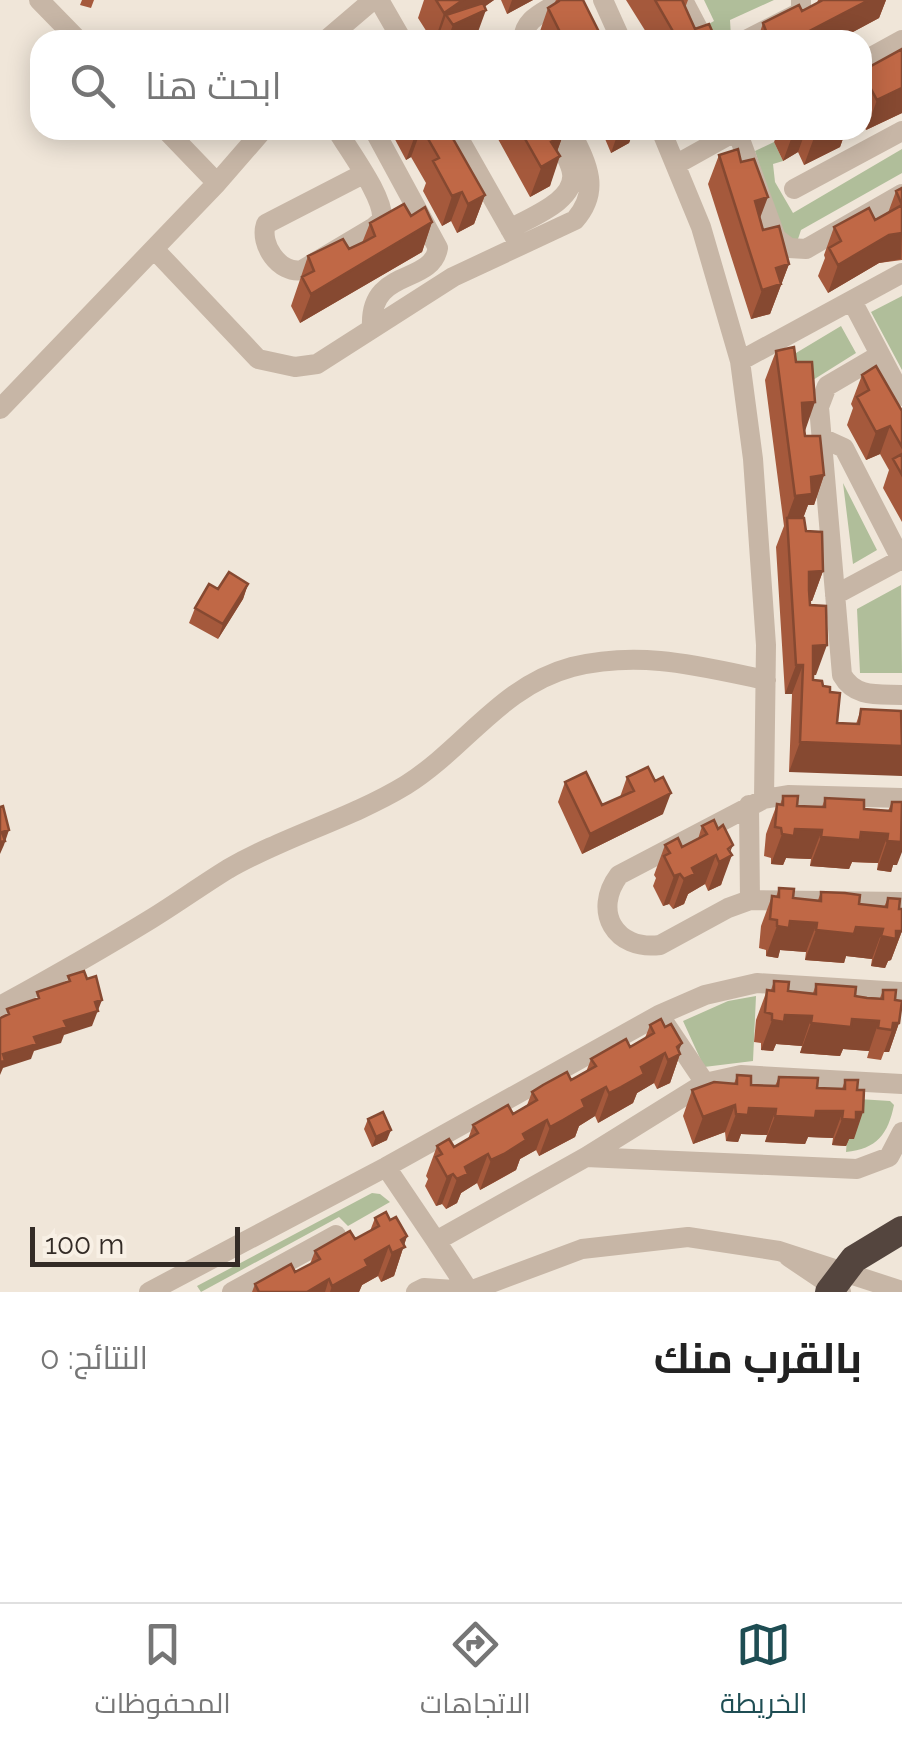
<!DOCTYPE html>
<html lang="ar">
<meta charset="utf-8">
<style>
:root{--surface:#fff;--page:#f2f2f2;--text:#222;--muted:#767676;--line:#e0e0e0;--accent:#1e4d53}
body{margin:0;font-family:Raleway,Cairo,sans-serif;background:var(--page);color:var(--text);direction:rtl}
.scale{position:absolute;left:30px;bottom:25px;width:210px;box-sizing:border-box;padding-left:10px;border:5px solid #332b26;border-top:0;font-size:28px;line-height:35px;white-space:nowrap;color:#332b26;-webkit-text-stroke:8px #f8f0e5;paint-order:stroke}
.list{margin:0;padding:0;list-style:none}
h2{display:flex;justify-content:space-between;align-items:center;height:130px;margin:0;padding:0 40px;font-size:42px}
h2 small{font-size:32px;font-weight:400;color:var(--muted)}
.icon{flex:none;width:55px;height:55px;fill:none;stroke:currentColor;stroke-width:2;stroke-linecap:round;stroke-linejoin:round}
.map{position:relative;flex:none;width:902px;height:1292px;overflow:hidden;direction:ltr}
.search{position:absolute;background:var(--surface);box-shadow:0 5px 25px #0003;left:30px;right:30px;top:30px;height:110px;display:flex;align-items:center;gap:25px;box-sizing:border-box;padding:0 35px;border-radius:30px;color:var(--muted);font-size:38px}
.sheet{height:310px;background:var(--surface)}
nav{display:flex;justify-content:space-around;align-items:center;box-sizing:border-box;height:140px;border-top:2px solid var(--line);background:var(--surface);font-size:28px;color:var(--muted)}
nav a{display:grid;justify-items:center;gap:5px}
nav .on{color:var(--accent)}
.map>svg:first-child{display:block}
</style>
<div class="map">
<svg width="902" height="1292" viewBox="0 0 902 1292">
<rect width="100%" height="100%" fill="#f0e6d9"/>
<path fill="#b0be9a" d="M704 0H774L730 20 731 37H714L707 25 714 21Z
M774 142 783 161 773 164 775 182 793 213 902 149V173L801 230 797 242 784 241 755 151Z
M902 296V370L871 312Z
M841 326 856 353 805 385 791 356Z
M843 483 877 550 853 564Z
M901 585 902 673H860L857 609Z
M756 996 753 1061 704 1067 683 1021 728 1001Z
M827 1097 890 1101 894 1105C888 1134 877 1149 846 1152L847 1139Z
M372 1193 380 1194 390 1202 348 1226 339 1217 201 1292 197 1286Z"/>
<g fill="none" stroke-linecap="round" stroke-linejoin="round">
<path stroke="#c7b6a6" stroke-width="20" d="M39 0 78 40
M379 0 402 40
M603 0 621 40
M683 0 704 40
M326 40 373 0
M523 40C524 17 546 12 562 0
M746 40 797 14 801 9V0
M862 62 902 40
M166 130 217 183
M337 130C349 151 385 198 382 220L374 227 302 270C279 274 259 244 266 224L363 174
M454 130 517 241
M661 130 701 227 740 361 753 459 766 645 764 799
M737 131 776 238 789 248 806 249 902 194
M677 164 738 130
M794 189 902 131
M510 229C530 217 576 201 572 173 570 159 558 143 551 130
M154 249 258 359 295 367 317 364 453 277 575 220C602 189 586 162 570 130
M852 301 902 396
M372 327C369 267 431 286 438 248L374 130
M880 355 827 386 819 407 842 675C855 698 878 694 902 695
M740 361 902 273
M0 409 217 183 263 130
M822 438 844 448 902 561
M835 595 902 559
M902 798 788 795 764 799 619 875C592 911 615 951 660 945L728 908 750 900 902 902
M749 805 750 900
M902 992 757 983 705 995 659 1015 386 1167 436 1241 586 1157 857 1169 889 1157 902 1132
M0 1006C51 978 102 949 151 919 177 903 202 885 228 869 285 836 350 819 406 785 465 748 501 686 572 667 640 650 699 666 766 680
M705 1083 741 1075 902 1084
M586 1157 705 1083 666 1025
M436 1241 469 1291
M789 1257 841 1292
M149 1292 386 1167
M232 1292 336 1235
M416 1292 424 1288 469 1291
M467 1292 582 1249 688 1237 779 1251 902 1291"/>
<path stroke="#54453e" stroke-width="28" d="M829 1292 854 1259 902 1230"/>
</g>
<path fill="#a5593c" d="M82 0H94L91 8 80 5Z
M424 0H494L484 7 475 39 495 40H432L418 18Z
M501 0H533L507 14Z
M556 0H583L603 40H539L538 37 548 8 554 4Z
M626 0H688L685 8 695 29 716 40H651Z
M818 0H886L879 18 838 40H752L754 37 759 35 763 23 802 11 817 3Z
M902 49V113L866 130 862 121V71Z
M390 130H448L485 195 474 224 457 233 451 221 442 226 423 191 426 183 411 157 406 160Z
M493 130H560L563 135 557 151 550 186 530 197Z
M586 130H634L629 143 611 153 603 134 591 140Z
M779 130H846L840 147 804 165 798 152 783 161 774 142Z
M719 155 760 219 763 230 789 264 770 314 751 319 708 184Z
M902 188V260L879 263 828 293 818 276 825 258 824 255 834 227 875 220 888 213 896 191Z
M411 216 432 222 422 252 300 323 291 306 308 256 349 249 362 243 370 223Z
M776 351 805 436 824 475 814 505H808L803 518 806 531 823 571 812 601H810L816 675H813V680L823 686 837 723 856 724 861 709 901 711 789 772 792 694H785L776 547 784 526 765 380Z
M862 375 902 411V522L883 488 889 470 880 454 866 460 847 425 853 408 851 404Z
M248 584 243 599 218 639 189 623 195 608 218 589Z
M627 777 655 781 663 814 582 854 558 802 565 782 602 805 620 797Z
M783 796 797 806 822 807 825 798 864 809 888 811 892 802 897 865H893L891 872 877 870 878 863 852 862 849 869 810 866 811 859 786 858 783 865 771 864V858L764 856 766 834 777 804 780 805Z
M702 826 730 853 721 885 708 891 705 884 688 894 684 904 673 909 669 904 663 906 653 886 656 878 654 875 665 845 682 847 698 839Z
M779 888 793 898 818 900 821 892 859 904 884 907 888 898 899 909 902 931 891 960 888 961 885 968 871 966 872 959 846 956 844 963 805 960 806 952 780 950 778 958 766 956V950L759 948 761 926 772 896 776 897Z
M774 981 788 991 813 993 816 984 855 996 880 998 883 990 895 1000 899 1023 889 1052H884L881 1060 867 1058 869 1051 843 1049 840 1056 800 1053 802 1046 776 1044 773 1051 761 1050V1043L754 1042 756 1020 767 990H771Z
M650 1025 680 1054 670 1083 657 1089 654 1083 637 1093 633 1103 598 1123 595 1116 579 1126 575 1137 539 1156 536 1150 520 1159 516 1170 493 1183 480 1190 477 1183 461 1193 457 1203 446 1209 442 1204 436 1206 425 1186 428 1179 426 1176 437 1146 454 1147 468 1139 473 1125 513 1114 527 1105 532 1092 571 1080 586 1072 591 1059 630 1047 645 1038Z
M737 1075 751 1085 775 1086 779 1077 817 1088 842 1089 845 1080 854 1139H849L846 1146 832 1145 833 1138 808 1137 805 1144 765 1142 767 1135 741 1134 738 1142 726 1141 725 1132 693 1144 683 1116 692 1090 734 1084Z
M368 1119 387 1140 372 1147 364 1129Z
M375 1218 390 1220 407 1236 394 1276 381 1282 378 1276 362 1285 359 1292H252L255 1284 295 1272 310 1264 315 1251 355 1239 370 1231Z"/>
<path fill="#864931" d="M463 0H494L467 19 486 10 475 40H447L453 25 446 15 437 40H435L444 13Z
M512 0H533L507 14Z
M869 0H886L879 18 838 40H792Z
M902 80V113L866 130 877 100Z
M871 89 862 115V95Z
M417 130H421L411 157 406 160Z
M594 130H605L603 134 591 140Z
M619 130H634L629 143 611 153Z
M796 130H806L798 152 783 161 794 131Z
M825 130H846L840 147 804 165 815 135Z
M563 135 554 160 560 156 550 186 530 197 551 142Z
M462 192 451 221 442 226 452 196Z
M485 195 474 224 457 233 468 204Z
M768 197 757 226 755 201Z
M432 222 422 252 300 323 311 294Z
M902 233 901 259 879 263 828 293 838 265 889 235Z
M789 264 770 314 751 319 762 290 776 268Z
M815 402 805 431 791 433 802 403Z
M890 426 880 454 866 460 876 432Z
M824 475 814 505H808L801 524 787 518 784 526 795 496 811 477Z
M823 571 812 601 799 602 809 572Z
M248 584 243 599 218 639 223 624Z
M827 645 816 675 803 676 813 646Z
M796 665H803L792 694H785Z
M800 742 902 746V776L789 772Z
M671 793 663 814 582 854 590 834Z
M795 829 822 830 811 859 786 858 783 865 771 864 782 834Z
M9 830 4 845 0 854V836L2 832Z
M861 832 888 834 878 863 852 862 849 869 810 866 821 837Z
M902 835V852L897 865H893L891 872 877 870 887 841Z
M733 845 728 857 732 855 721 885 708 891 719 862Z
M716 855 705 884 688 894 684 904 673 909 684 879 692 868Z
M680 874 669 904 663 906 674 876Z
M790 921 817 923 806 952 780 950 778 958 766 956 777 926Z
M856 927 883 929 872 959 846 956 844 963 805 960 816 930Z
M896 931H902L891 960 888 961 885 968 871 966 881 936Z
M102 1000 92 1026 64 1035 61 1043 34 1051 31 1059 3 1068 0 1075V1062L3 1054 64 1021 95 1002Z
M785 1015 812 1016 802 1046 776 1044 773 1051 761 1050 772 1020Z
M852 1019 879 1021 869 1051 843 1049 840 1056 800 1053 811 1023Z
M893 1023H899L889 1052H884L892 1030Z
M682 1043 677 1055 680 1054 670 1083 657 1089 668 1060 677 1047Z
M665 1053 654 1083 637 1093 633 1103 598 1123 609 1093 641 1067Z
M606 1087 595 1116 579 1126 575 1137 539 1156 550 1127 582 1100Z
M735 1105 725 1132 693 1144 703 1117Z
M749 1108 776 1109 767 1135 741 1134 738 1142 726 1141 736 1114Z
M816 1111H843L833 1138 808 1137 805 1144 765 1142 775 1116Z
M856 1112H863L854 1139H849L846 1146 832 1145 842 1119Z
M547 1120 536 1150 520 1159 516 1170 480 1190 491 1160 523 1134Z
M391 1130 387 1140 372 1147 376 1137Z
M488 1154 477 1183 461 1193 457 1203 446 1209 457 1179 465 1167Z
M453 1174 442 1204 436 1206 447 1177Z
M407 1236 394 1276 381 1282 392 1253 401 1240Z
M389 1246 378 1276 362 1285 359 1292H330L332 1286 365 1260Z
M329 1279 325 1292H307Z"/>
<path fill="#c06846" stroke="#864931" stroke-width="2.5" d="M436 0H463L444 13Z
M559 0H583L603 40H580L578 38 573 40H564L548 8 559 1Z
M655 0H682L695 29 709 24 716 40H678Z
M823 0H869L792 40H755L754 37 766 31 763 23 799 5 802 11Z
M483 3 486 10 453 25 446 15Z
M489 32 495 40H474Z
M902 49V88L877 100 871 89 862 95V71Z
M423 130H448L485 195 468 204 462 192 452 196 433 161 439 158Z
M520 130H560L563 135 551 142 560 156 541 167Z
M812 130H825L815 135Z
M738 149 741 162 754 159 768 197 755 201 763 230 779 226 789 264 776 268 781 284 762 290 719 155Z
M902 188V205L896 191Z
M404 204 411 216 425 207 432 222 311 294 302 277 314 271 308 256 343 239 349 249 364 242 375 236 370 223Z
M902 205V233L889 235 838 265 829 248 841 241 834 227 869 208 875 220Z
M794 347 796 362H812L815 402 802 403 803 421 805 436H820L824 475 811 477 812 494 795 496 776 351Z
M876 366 902 411V447L890 426 876 432 857 397 869 390 862 375Z
M902 454V475L893 459Z
M787 518H804L806 531 822 532 823 571 809 572V590L810 605 826 606 827 645 813 646V680L822 681 823 686 830 687V692L840 693 837 723 859 724 861 709 901 711 902 746 800 742 803 665H796Z
M229 572 248 584 223 624 195 608 209 584 218 589Z
M648 767 655 781 663 777 671 793 590 834 565 782 586 772 602 805 634 791 627 777Z
M783 796H798L797 806 825 807V798L864 800V809L891 811 892 802H902L901 842 887 841 888 834 861 832 860 840 821 837 822 830 795 829 794 836 782 834 781 828 775 827 777 804 783 805Z
M3 806 9 830 2 832 5 841 0 842V807Z
M714 820 718 829 723 825 733 845 728 849 732 855 719 862 716 855 692 868 695 874 684 879 680 874 674 876 664 856 670 853 665 845 678 838 682 847 707 834 702 826Z
M779 888 794 889 793 898 821 901V892L845 893 860 895 859 904 887 907 888 898 900 899 899 909H902V931H896V939L881 936 883 929 856 927 854 934 816 930 817 923 790 921 789 928 777 926V920L770 919 772 896 779 897Z
M84 971 87 979 96 976 102 1000 95 1002 98 1011 64 1021 67 1027 34 1037 37 1044 3 1054 5 1061 0 1062V1018L9 1014 7 1009 39 998 37 992 70 981 68 976Z
M774 981 789 982 788 991 816 994V984L856 987 855 996 867 998 883 999V990H896L895 1000 902 1001 899 1023H893L892 1030 878 1028 879 1021 852 1019 851 1027 811 1023 812 1016 785 1015 784 1022 772 1020V1014L765 1012 767 990 774 991Z
M661 1019 665 1027 671 1024 682 1043 677 1047 680 1054 668 1060 665 1053 641 1067 644 1074 621 1087 609 1093 606 1087 582 1100 585 1107 563 1120 550 1127 547 1120 523 1134 526 1140 504 1154 491 1160 488 1154 465 1167 468 1174 457 1179 453 1174 447 1177 436 1157 442 1154 437 1146 449 1139 454 1147 478 1133 473 1125 508 1105 513 1114 537 1100 532 1092 543 1085 567 1072 571 1080 596 1066 591 1059 626 1039 630 1047 654 1033 650 1025Z
M737 1075 751 1076V1085L778 1086 779 1077 818 1078 817 1088 845 1089V1080H858L857 1090H864L863 1112H856V1120L842 1119 843 1111H816L815 1118 775 1116 776 1109 749 1108 748 1115 736 1114 735 1105 703 1117 692 1090 714 1082 737 1084Z
M383 1112 391 1130 376 1137 368 1119Z
M386 1212 390 1220 396 1217 407 1236 401 1240 405 1247 392 1253 389 1246 365 1260 368 1266 332 1286 329 1279 307 1292H259L255 1284 291 1264 295 1272 320 1259 315 1251 350 1231 355 1239 379 1226 375 1218Z"/>
</svg>
<div class="scale">100 m</div>
<div class="search"><svg class="icon" aria-label="search" viewBox="0 0 24 24"><circle cx="10" cy="10" r="6"/><path d="M15 15l6 6"/></svg>ابحث هنا</div>
</div>
<section class="sheet">
<h2>بالقرب منك<small>النتائج: 0</small></h2>
<ul class="list">
</ul>
</section>
<nav>
<a class="on"><svg class="icon" aria-label="map" viewBox="0 0 24 24"><path d="M3 6l6-2 6 2 6-2v14l-6 2-6-2-6 2zM9 4v14M15 6v14"/></svg>الخريطة</a>
<a><svg class="icon" aria-label="directions" viewBox="0 0 24 24"><path d="M12 3l9 9-9 9-9-9zM9 14v-3h6M13 9l2 2-2 2"/></svg>الاتجاهات</a>
<a><svg class="icon" aria-label="saved" viewBox="0 0 24 24"><path d="M7 4h10v16l-5-4-5 4z"/></svg>المحفوظات</a>
</nav>
